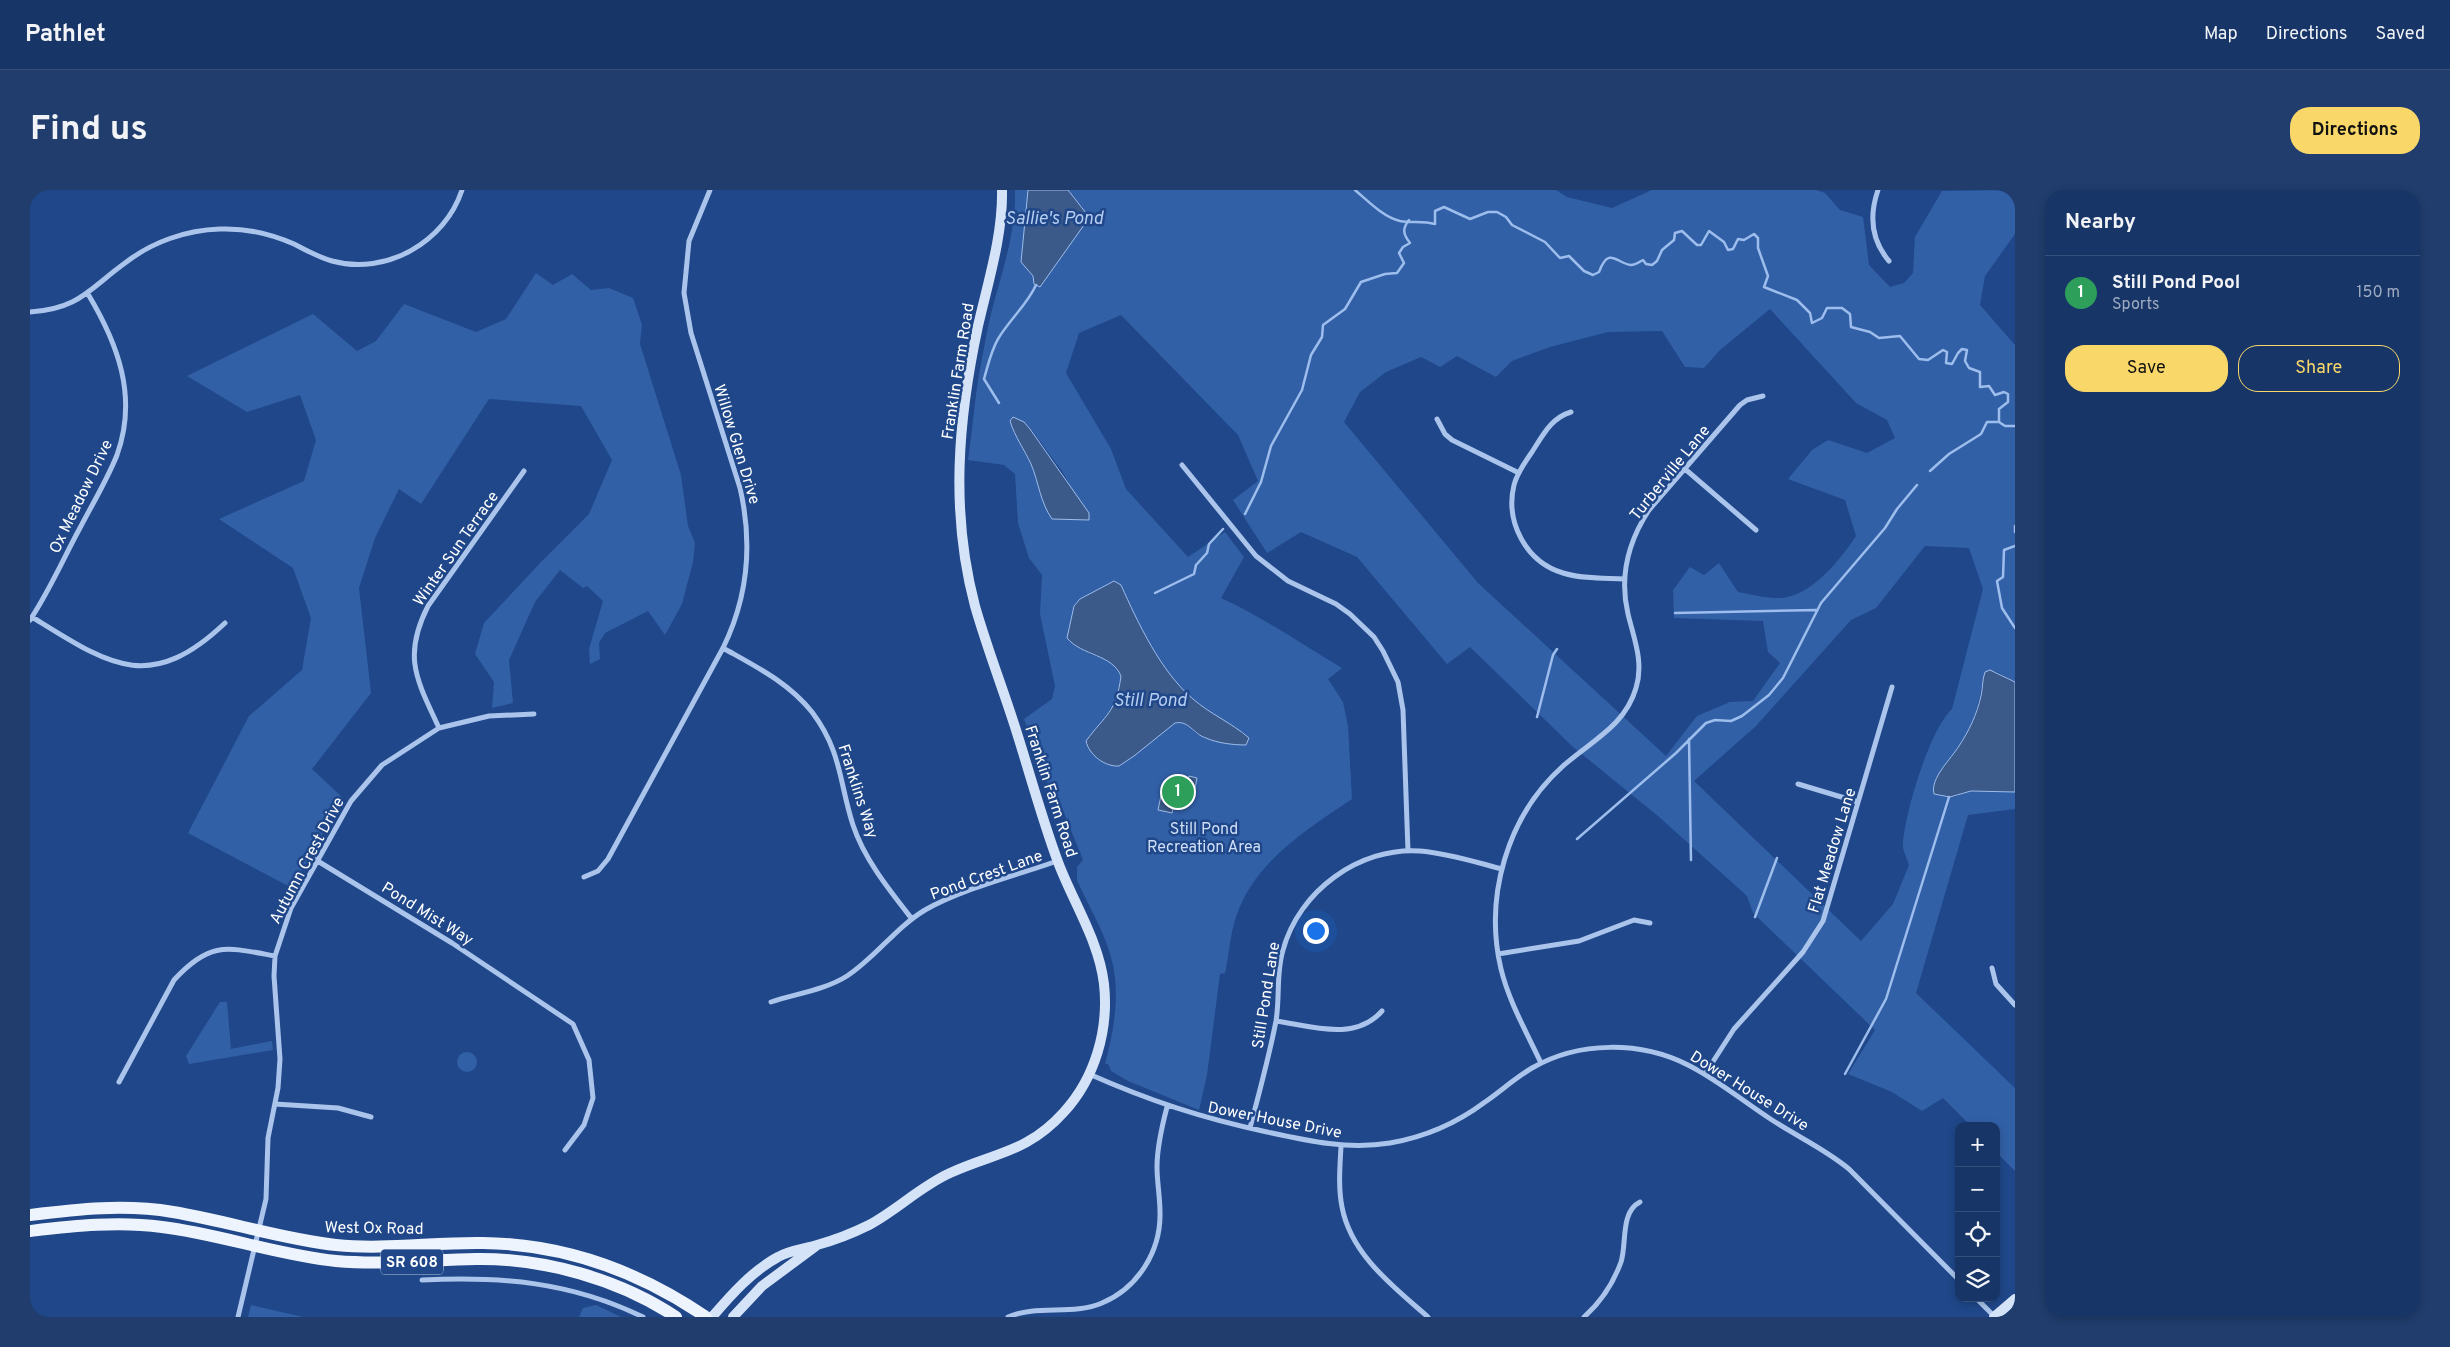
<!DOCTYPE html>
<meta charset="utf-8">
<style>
:root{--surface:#173567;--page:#203d6d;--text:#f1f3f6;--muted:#9eabc0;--line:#36507b;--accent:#f9d869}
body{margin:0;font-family:Overpass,sans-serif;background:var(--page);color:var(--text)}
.controls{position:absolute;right:15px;bottom:15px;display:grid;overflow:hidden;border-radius:10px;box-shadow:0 2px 8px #0003}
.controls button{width:45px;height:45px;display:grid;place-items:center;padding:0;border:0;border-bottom:1px solid var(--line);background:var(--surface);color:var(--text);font:25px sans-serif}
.you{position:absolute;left:1285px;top:740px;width:18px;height:18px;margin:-12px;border:4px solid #fff;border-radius:50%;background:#1a73e8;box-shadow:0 0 0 8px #1a73e833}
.badge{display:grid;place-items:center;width:32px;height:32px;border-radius:50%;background:var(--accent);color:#fff;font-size:16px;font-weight:700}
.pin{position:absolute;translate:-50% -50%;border:2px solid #fff;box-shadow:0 1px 5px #0006}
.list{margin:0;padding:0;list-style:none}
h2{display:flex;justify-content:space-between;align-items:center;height:65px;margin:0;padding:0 20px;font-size:21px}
h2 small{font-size:16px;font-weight:400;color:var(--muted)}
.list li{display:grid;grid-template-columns:32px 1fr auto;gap:15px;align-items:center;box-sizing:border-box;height:75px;padding:0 20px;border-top:1px solid var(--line)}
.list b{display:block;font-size:19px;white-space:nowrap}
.list p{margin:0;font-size:16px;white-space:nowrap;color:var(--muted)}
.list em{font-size:16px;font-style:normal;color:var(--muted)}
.actions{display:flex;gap:10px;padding:15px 20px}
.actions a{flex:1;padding:11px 0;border:1px solid var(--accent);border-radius:20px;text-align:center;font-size:18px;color:var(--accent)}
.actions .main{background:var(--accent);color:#111}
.icon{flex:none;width:28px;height:28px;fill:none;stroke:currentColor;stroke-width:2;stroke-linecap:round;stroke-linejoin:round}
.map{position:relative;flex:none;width:1985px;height:1127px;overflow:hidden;border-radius:20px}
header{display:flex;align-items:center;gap:30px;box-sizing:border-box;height:70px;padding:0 25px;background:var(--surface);border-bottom:1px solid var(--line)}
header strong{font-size:24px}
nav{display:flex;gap:28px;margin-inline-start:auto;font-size:18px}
.intro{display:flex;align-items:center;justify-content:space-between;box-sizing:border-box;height:120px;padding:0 30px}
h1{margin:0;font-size:35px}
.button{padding:12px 22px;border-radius:20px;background:var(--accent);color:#111;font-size:18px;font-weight:700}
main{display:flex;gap:30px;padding:0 30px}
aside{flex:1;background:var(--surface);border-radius:20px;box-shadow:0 2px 8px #0003}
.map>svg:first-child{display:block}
</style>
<header>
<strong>Pathlet</strong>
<nav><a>Map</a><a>Directions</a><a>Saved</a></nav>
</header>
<div class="intro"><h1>Find us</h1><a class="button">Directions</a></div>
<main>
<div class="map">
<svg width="1985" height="1127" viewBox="0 0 1985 1127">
<rect width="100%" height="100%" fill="#1f4789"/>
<path fill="#3260a7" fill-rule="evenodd" d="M985 0H998L991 72 1003 86 1053 18 1038 0H1526L1537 7 1582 18 1622 0H1786L1795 3 1810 20 1833 27 1839 75 1860 97 1874 93 1883 83 1885 47 1912 1 1985 0V44L1955 86 1950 115 1985 155V492L1965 481 1953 488C1950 514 1942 537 1928 559 1918 572 1909 584 1903 600L1924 607 1941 601 1985 602V619L1938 625 1886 803 1985 898V981L1966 962V936H1941L1913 908 1892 921 1862 902 1818 884 1845 840 1723 723 1717 706 1628 626 1543 557 1440 457 1417 474 1327 367 1271 342 1237 363 1203 310 1228 291 1208 245 1091 125 1049 143 1036 183 1081 259 1096 299 1158 367 1195 342 1214 367 1191 408C1234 428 1272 454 1312 478L1298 489 1313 512 1318 536 1322 609C1276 640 1224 672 1206 727 1200 745 1199 765 1195 783L1190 784 1177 885 1169 920 1098 891 1081 881 1078 874H1075C1084 841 1091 802 1081 767 1074 741 1058 715 1047 690V677L1053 670 1028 608 1021 603 994 529 1022 509 1025 496 1010 424 1012 385 999 368 988 333 985 284 974 275 938 270C943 236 945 202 952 168 956 147 960 125 966 105 976 70 986 36 985 0ZM1740 119 1826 213 1857 230 1865 248 1837 263 1798 250 1782 260 1758 289 1815 310 1826 346C1810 370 1779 410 1746 408 1734 408 1720 404 1708 402L1689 373 1674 385 1660 377 1643 400 1644 428 1733 431 1738 462 1750 473 1723 511 1700 512 1667 526 1636 566 1448 393 1314 232 1330 202 1356 182 1391 167 1410 177 1427 166 1466 187 1482 171 1520 157 1578 142 1632 141 1655 177 1674 178 1690 160ZM980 231 994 232 1000 238 1032 281 1059 330 1022 329C1010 312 1009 293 1001 274 994 259 985 247 980 231ZM1895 356 1939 358 1953 399 1922 519C1900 539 1875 622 1873 653 1872 660 1877 668 1879 675L1863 714 1831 751 1664 591 1726 536 1821 430 1846 418ZM1084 391 1091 395C1109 434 1130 480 1162 509 1180 524 1201 535 1219 548L1216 555 1166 544 1157 534 1151 532 1145 533 1121 551 1061 544C1079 527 1087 510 1091 486L1082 472 1060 464 1037 448 1044 415 1050 409Z
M506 83 523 95 542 84 561 100 579 98 603 108 612 135 610 154 651 285 658 336 665 353 663 372 652 414 635 445 618 421 575 443 569 453 570 469 560 474 559 459 573 411 557 396 553 398 530 380 505 412 479 470 483 513 462 518 464 492 445 464 454 433 511 372 559 324 582 270 551 216 459 209 391 314 369 299 345 348 329 398 341 503 282 579 313 608 262 698 158 643 219 526 272 480 281 428 263 378 189 329 274 291 286 250 270 205 217 222 157 186 283 124 327 161 346 151 374 114 446 142 476 129Z
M190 812H197L201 859 242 851 243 860 159 874 156 866Z
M427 872a10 10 0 1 1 20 0a10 10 0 1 1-20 0Z
M221 1115 273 1127H218Z
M566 1115 591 1127H549L553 1118Z"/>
<path fill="#3b5989" stroke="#9dbeed" d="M998 0H1038L1056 23 1054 35 1010 97 1004 94 1003 86 991 72Z
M983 227 994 232 1000 239 1059 323V330L1022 329C1010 312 1009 293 1001 274 994 259 985 247 980 231Z
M1084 391 1091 395C1108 433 1131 482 1163 509 1180 524 1202 533 1219 548L1216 555C1203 555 1187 553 1176 548 1163 544 1159 530 1145 533L1104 566 1089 576C1075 577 1059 565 1056 551 1076 524 1086 523 1091 486 1082 464 1052 466 1037 448L1044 416 1050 409Z
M1960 480 1985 492V602L1941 601 1920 607 1904 604C1900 588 1921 569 1929 556 1939 541 1947 524 1951 506 1953 498 1952 490 1955 482Z
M1159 586 1167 588 1162 613 1145 609 1142 623 1128 620 1134 591 1157 595Z"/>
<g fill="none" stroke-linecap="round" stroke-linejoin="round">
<path stroke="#9dbeed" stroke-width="2.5" d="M1325 0C1337 10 1353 27 1370 31 1381 33 1393 31 1405 34V21L1414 17 1440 29 1458 22H1467L1476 27 1482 35 1515 52 1530 68 1539 66 1554 81 1563 85 1569 82C1579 55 1587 74 1601 75 1606 75 1609 72 1613 70L1616 74 1622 75 1627 71 1632 60 1644 50 1645 43 1652 41 1667 55H1671L1679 41 1694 52 1698 60 1703 59 1708 49 1714 50 1724 44 1728 48V58L1738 86 1734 97 1767 110 1780 123 1782 133 1792 128 1797 118H1812L1820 124 1821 137 1840 142 1849 148 1870 146 1889 169 1898 170 1913 160 1917 162 1916 173 1922 174 1928 163 1932 159 1937 160 1935 171 1939 178 1950 182V197L1959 196 1965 205 1974 202 1978 204V212L1969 219V232L1975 236H1985
M969 213 954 189C958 175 961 161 968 149 979 130 997 115 1006 95
M1900 281 1919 264 1951 244 1957 232H1969
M1215 324 1231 292 1241 256 1272 200 1281 165 1292 147 1293 135 1315 119 1331 92 1355 84 1367 83 1374 73 1369 63 1373 57 1380 53C1373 44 1372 39 1379 30
M1985 336V342
M1985 356 1974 360 1973 387 1967 391 1972 418 1985 438
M1125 403 1164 384 1166 375 1177 363 1179 354 1193 339
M1645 423 1786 420
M1507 527 1523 465 1527 459
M1659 549 1661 670
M1547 649 1646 563 1676 533 1685 530 1701 531 1712 526 1739 505 1753 488 1791 413 1855 338 1867 319 1887 295
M1725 727 1747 668
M1815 884 1856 809 1919 607"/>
<path stroke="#aac4eb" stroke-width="5" d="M1848 0C1839 26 1841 50 1859 71
M0 122C49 119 59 99 95 73 122 52 156 40 190 39 215 38 241 44 264 54 276 60 288 67 302 71 356 86 415 52 432 0
M1541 222C1521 228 1513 245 1502 262 1495 272 1487 283 1484 295 1475 332 1496 372 1533 383 1552 389 1574 388 1594 389
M1407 229 1415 244 1422 250 1489 283
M1152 275 1226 366 1258 391 1306 414 1320 424 1344 447 1353 461 1368 492 1373 520 1378 661
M1655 279 1726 340
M2 427C78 474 119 505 195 433
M0 430C20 400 34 367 51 336 63 313 77 290 87 265 108 207 88 154 58 104
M693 458C725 476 758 492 782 522 812 562 809 592 823 635 834 669 860 701 882 729
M409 538C387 490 372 467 398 416L494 281
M1768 594 1828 612
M286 670 422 753 543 834 559 870 563 908 554 935 535 960
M554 687 568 681 578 669 693 458C718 407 723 354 710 298L661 143 654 103 659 51 680 0
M1468 764 1549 751 1604 730 1620 733
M1962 778 1966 794 1985 815
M741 812C765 804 795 800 817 786 846 767 865 738 895 720 934 698 985 686 1027 671
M1246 831C1281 836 1325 852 1352 821
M1511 873C1497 843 1479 812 1471 779 1454 707 1477 626 1533 576 1561 551 1595 536 1606 498 1614 472 1604 449 1598 424 1589 386 1598 352 1619 320L1710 215 1717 210 1733 206
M1059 884C1120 911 1172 928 1237 942 1278 951 1318 960 1360 953 1395 947 1427 933 1455 912 1471 901 1485 888 1502 878 1549 851 1610 851 1658 875 1688 890 1714 912 1742 930 1768 947 1795 959 1819 979L1929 1090
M1675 884 1704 839 1773 762 1793 731 1862 497
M89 892 144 790C180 751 196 757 245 766
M245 914 308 918 341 927
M1220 938C1229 903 1239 867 1246 831 1250 807 1246 783 1253 760 1269 701 1329 657 1390 661 1417 663 1445 672 1472 679
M1311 956C1310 976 1308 997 1312 1017 1321 1065 1364 1097 1398 1127
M392 1090C471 1086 541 1092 613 1127
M1946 1108 1965 1127
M208 1127 236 1009 238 948 248 898 250 869 244 786 245 766 261 718 321 611 352 575 409 538 459 526 504 524
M978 1127C1008 1114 1042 1126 1072 1113 1108 1098 1131 1061 1130 1022 1130 1007 1127 992 1127 977 1127 956 1132 936 1137 917
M1554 1127C1571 1112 1583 1094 1591 1072 1597 1054 1590 1022 1610 1012"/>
<path stroke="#d5e3f8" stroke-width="10" d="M682 1127C701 1105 722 1081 748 1067 760 1060 774 1059 787 1055 805 1050 823 1043 839 1035 867 1020 891 996 920 983 966 962 997 963 1034 922 1065 888 1079 840 1074 794 1069 751 1043 712 1028 672 1012 629 1000 584 986 540 973 499 957 458 945 416 920 322 928 229 948 136 958 92 973 45 972 0
M703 1127 732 1096 786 1056
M1964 1127 1985 1109"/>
<path stroke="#eef4fe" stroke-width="12" d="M0 1025C48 1019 95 1014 143 1022 198 1031 251 1049 306 1055 355 1060 404 1052 453 1053 534 1054 610 1082 676 1127
M0 1041C44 1036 87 1031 132 1037 190 1044 247 1065 306 1071 353 1075 399 1070 446 1069 514 1068 589 1089 646 1127"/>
</g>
<g text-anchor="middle" stroke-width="5" stroke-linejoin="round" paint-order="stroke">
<rect fill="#1f4789" stroke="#bcc8dc" stroke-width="1" x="351" y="1059.5" width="62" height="25" rx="4"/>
<g font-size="15" font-weight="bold" fill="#fff">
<text x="382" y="1077">SR 608</text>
</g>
<g font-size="16" fill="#fff" stroke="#1f4789">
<text transform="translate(927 181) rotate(-81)" y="6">Franklin Farm Road</text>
<text transform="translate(708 254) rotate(73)" y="6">Willow Glen Drive</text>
<text transform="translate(1639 282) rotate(-51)" y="6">Turberville Lane</text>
<text transform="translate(50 306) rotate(-64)" y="6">Ox Meadow Drive</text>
<text transform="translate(425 358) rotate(-55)" y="6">Winter Sun Terrace</text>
<text transform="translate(829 601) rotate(72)" y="6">Franklins Way</text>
<text transform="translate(1022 601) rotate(72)" y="6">Franklin Farm Road</text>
<text transform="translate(1801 660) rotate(-73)" y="6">Flat Meadow Lane</text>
<text transform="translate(276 670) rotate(-62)" y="6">Autumn Crest Drive</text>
<text transform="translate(956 684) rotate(-20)" y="6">Pond Crest Lane</text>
<text transform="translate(398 723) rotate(32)" y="6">Pond Mist Way</text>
<text transform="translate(1235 805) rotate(-81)" y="6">Still Pond Lane</text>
<text transform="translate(1720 900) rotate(32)" y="6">Dower House Drive</text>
<text transform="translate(1245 929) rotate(11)" y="6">Dower House Drive</text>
<text transform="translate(344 1037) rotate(1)" y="6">West Ox Road</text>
</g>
<g font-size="16" fill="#cfdff8" stroke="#1f4789">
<text x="1174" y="644">Still Pond<tspan x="1174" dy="18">Recreation Area</tspan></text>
</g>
<g font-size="18" font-style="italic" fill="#b5cef2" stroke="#1f4789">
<text x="1024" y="34">Sallie's Pond</text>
<text x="1120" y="516">Still Pond</text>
</g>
</g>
</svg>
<div class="controls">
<button>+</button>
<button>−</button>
<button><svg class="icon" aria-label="locate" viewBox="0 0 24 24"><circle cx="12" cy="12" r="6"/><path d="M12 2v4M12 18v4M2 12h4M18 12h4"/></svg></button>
<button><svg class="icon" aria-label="layers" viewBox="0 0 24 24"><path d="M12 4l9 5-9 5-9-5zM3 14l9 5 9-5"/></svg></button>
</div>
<div class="you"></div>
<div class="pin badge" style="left:1148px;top:602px;background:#2e9e5b">1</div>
</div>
<aside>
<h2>Nearby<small></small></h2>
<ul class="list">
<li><span class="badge" style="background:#2e9e5b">1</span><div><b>Still Pond Pool</b><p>Sports</p></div><em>150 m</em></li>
</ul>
<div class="actions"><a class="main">Save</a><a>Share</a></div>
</aside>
</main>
